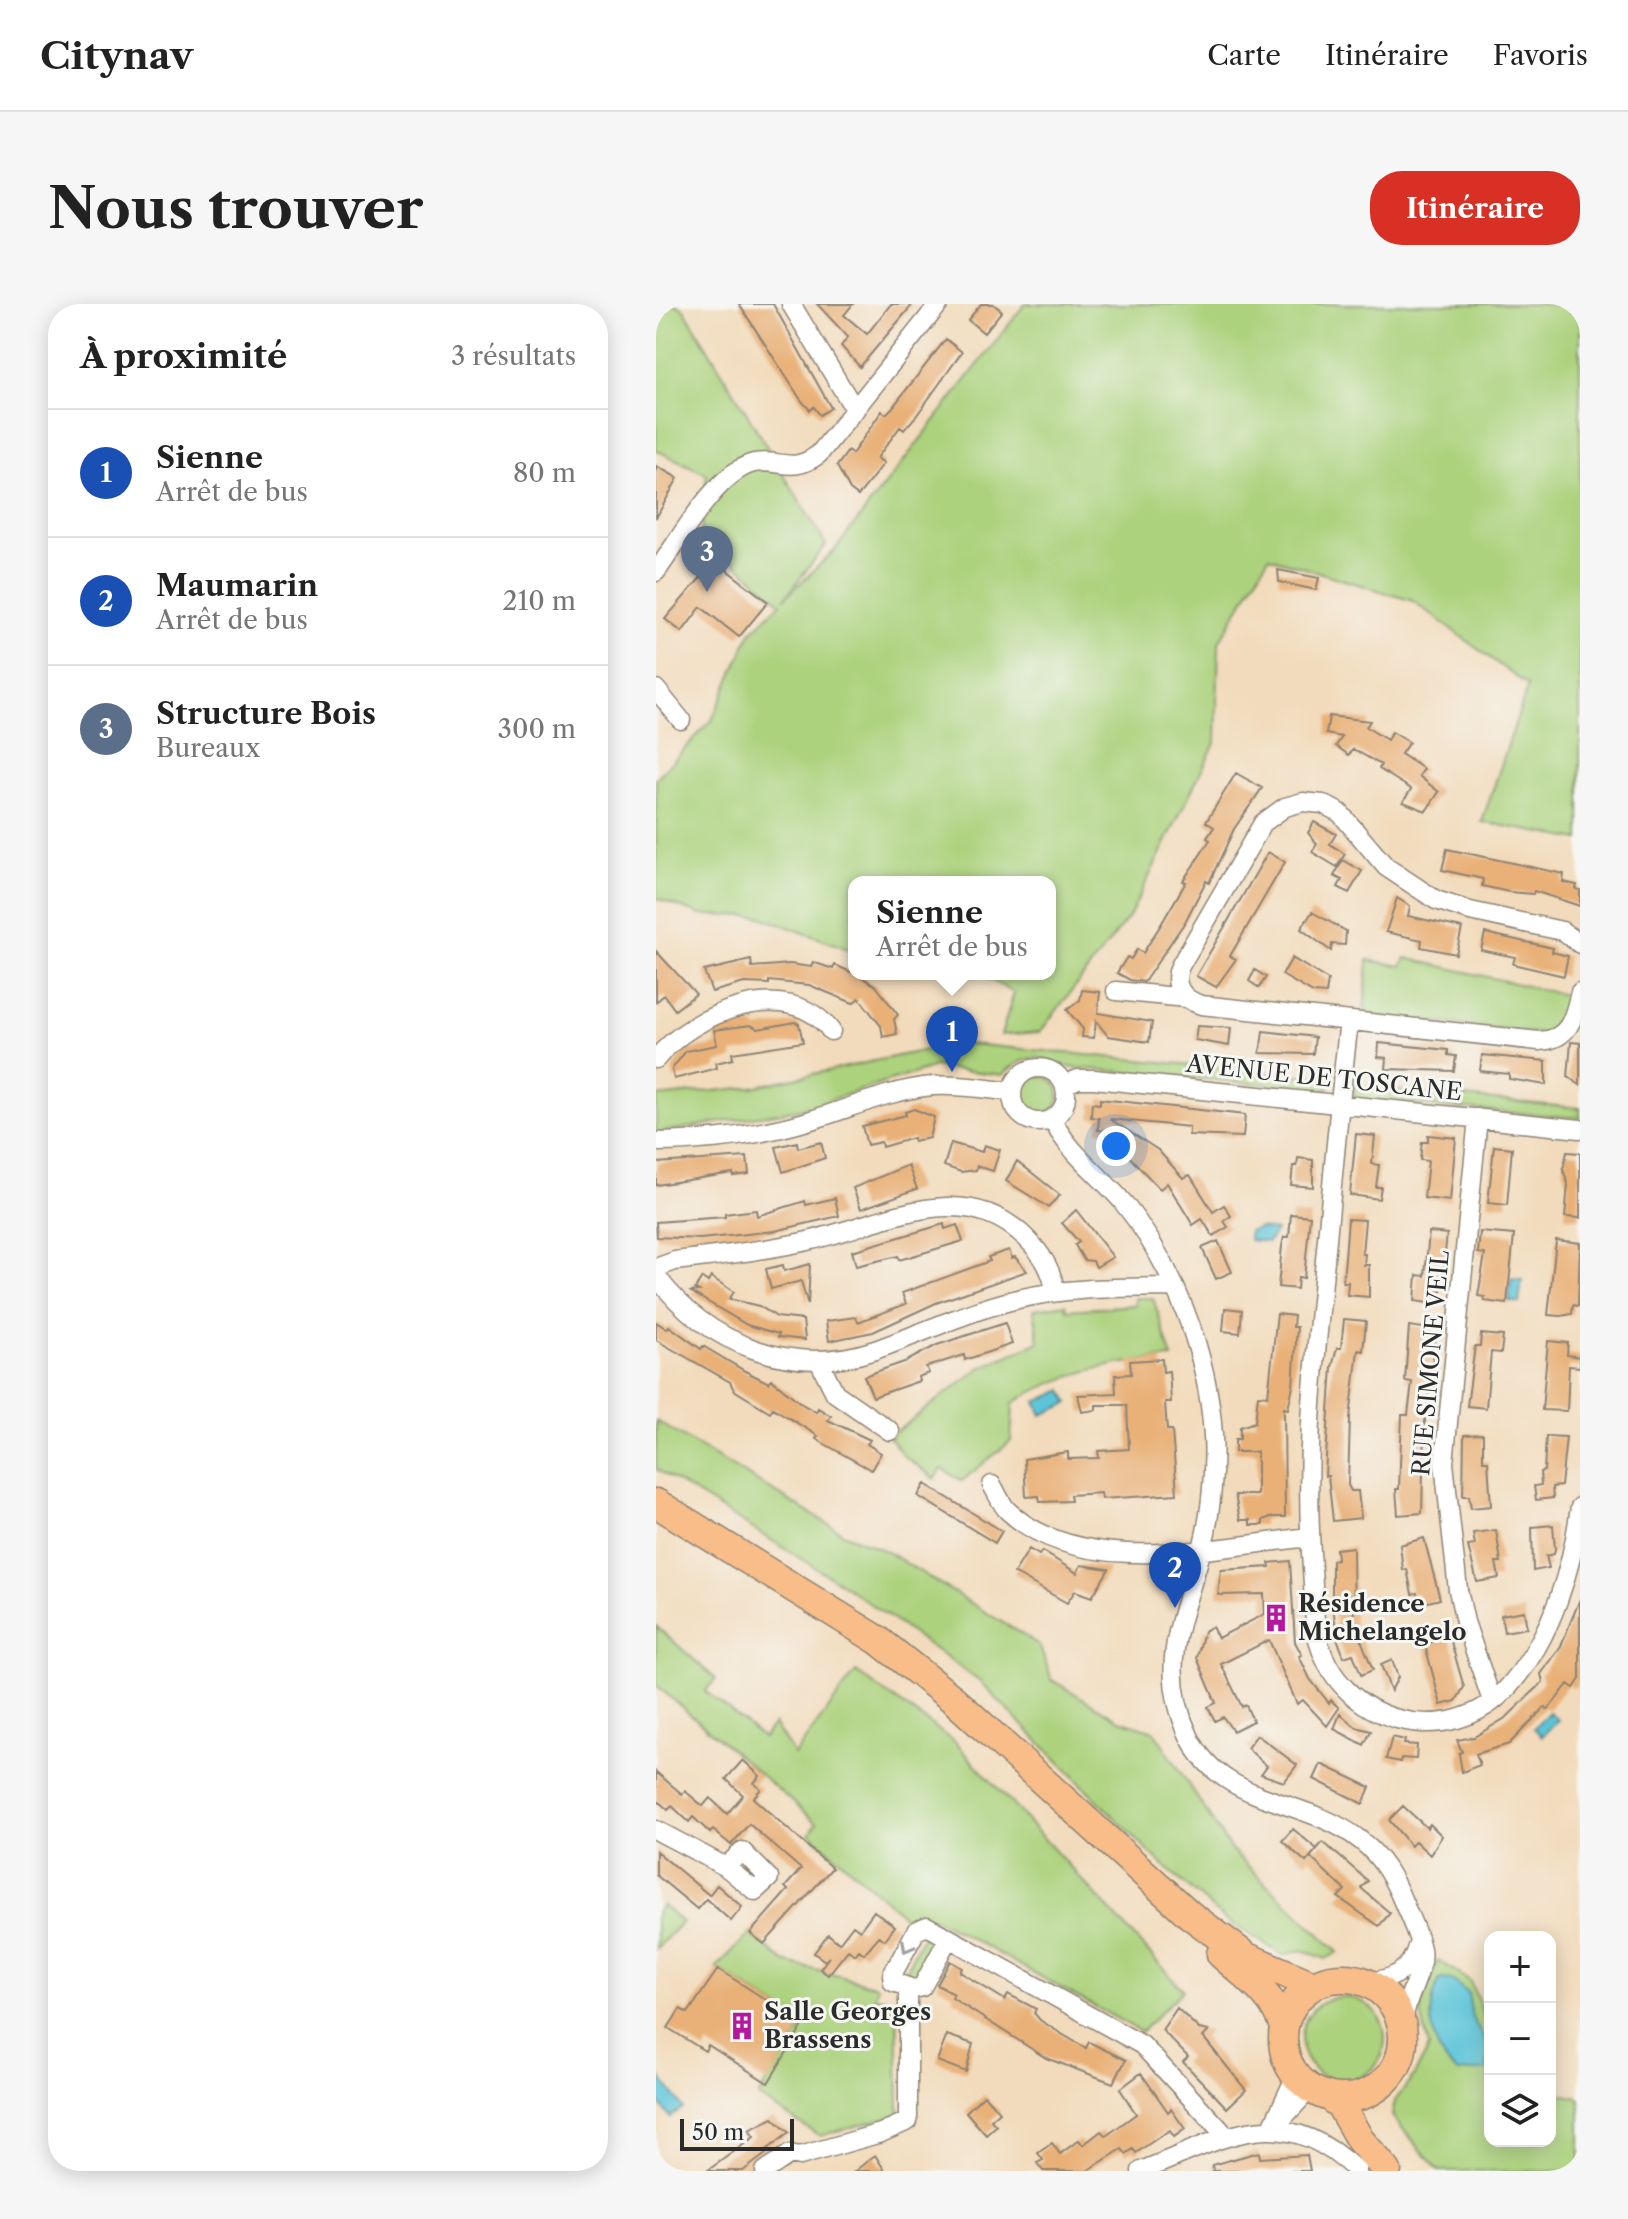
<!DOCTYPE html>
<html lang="fr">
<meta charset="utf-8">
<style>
:root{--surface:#fff;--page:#f6f6f6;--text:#222;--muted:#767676;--line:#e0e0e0;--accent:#d93025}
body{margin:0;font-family:"Libre Caslon Text",serif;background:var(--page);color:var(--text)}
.controls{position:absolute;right:24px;bottom:24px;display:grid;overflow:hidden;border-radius:16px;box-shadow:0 4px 20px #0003}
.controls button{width:72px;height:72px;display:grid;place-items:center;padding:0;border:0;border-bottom:2px solid var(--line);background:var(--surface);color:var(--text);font:40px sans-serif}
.scale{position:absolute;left:24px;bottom:20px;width:114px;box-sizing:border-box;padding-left:8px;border:4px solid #2b2b2b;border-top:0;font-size:22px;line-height:28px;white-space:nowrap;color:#2b2b2b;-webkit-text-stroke:6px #f6f6f2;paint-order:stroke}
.you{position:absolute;left:460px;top:842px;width:28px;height:28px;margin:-20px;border:6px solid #fff;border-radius:50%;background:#1a73e8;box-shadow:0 0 0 12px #1a73e833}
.badge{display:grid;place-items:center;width:52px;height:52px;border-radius:50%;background:var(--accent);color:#fff;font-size:26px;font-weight:700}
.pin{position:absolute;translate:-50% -66px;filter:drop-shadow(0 2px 4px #0008)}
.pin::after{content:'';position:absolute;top:42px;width:28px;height:24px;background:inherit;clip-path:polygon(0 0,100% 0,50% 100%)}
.popup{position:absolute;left:192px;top:572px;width:208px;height:104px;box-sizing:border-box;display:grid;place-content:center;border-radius:16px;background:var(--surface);filter:drop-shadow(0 2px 6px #0005);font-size:26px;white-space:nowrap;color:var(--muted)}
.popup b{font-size:30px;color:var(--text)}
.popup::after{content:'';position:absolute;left:50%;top:100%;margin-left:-16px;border:16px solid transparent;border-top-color:var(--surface)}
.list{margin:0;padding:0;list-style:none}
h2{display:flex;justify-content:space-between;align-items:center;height:104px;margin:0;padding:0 32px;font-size:34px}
h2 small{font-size:26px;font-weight:400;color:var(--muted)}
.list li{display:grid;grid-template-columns:52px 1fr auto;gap:24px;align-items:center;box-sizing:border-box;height:128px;padding:0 32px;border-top:2px solid var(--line)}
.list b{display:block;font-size:30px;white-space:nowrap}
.list p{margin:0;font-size:26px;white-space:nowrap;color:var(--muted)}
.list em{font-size:26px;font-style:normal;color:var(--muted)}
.icon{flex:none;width:44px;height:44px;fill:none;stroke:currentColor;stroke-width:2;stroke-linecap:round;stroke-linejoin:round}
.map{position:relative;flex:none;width:924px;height:1867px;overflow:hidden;border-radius:32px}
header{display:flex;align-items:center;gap:48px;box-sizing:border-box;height:112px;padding:0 40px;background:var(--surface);border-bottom:2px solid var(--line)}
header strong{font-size:38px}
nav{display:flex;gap:44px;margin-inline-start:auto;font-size:28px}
.intro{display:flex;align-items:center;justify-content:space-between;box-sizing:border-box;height:192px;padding:0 48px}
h1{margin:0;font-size:56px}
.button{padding:20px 36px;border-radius:32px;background:var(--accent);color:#fff;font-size:28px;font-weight:700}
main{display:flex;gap:48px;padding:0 48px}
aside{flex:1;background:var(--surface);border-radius:32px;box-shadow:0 4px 20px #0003}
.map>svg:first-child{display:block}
</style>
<header>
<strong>Citynav</strong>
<nav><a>Carte</a><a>Itinéraire</a><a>Favoris</a></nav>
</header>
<div class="intro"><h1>Nous trouver</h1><a class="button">Itinéraire</a></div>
<main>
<aside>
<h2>À proximité<small>3 résultats</small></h2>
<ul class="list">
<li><span class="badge" style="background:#1a4fb4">1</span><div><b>Sienne</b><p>Arrêt de bus</p></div><em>80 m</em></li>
<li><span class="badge" style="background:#1a4fb4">2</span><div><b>Maumarin</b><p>Arrêt de bus</p></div><em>210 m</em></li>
<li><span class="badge" style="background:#5c6f8a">3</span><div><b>Structure Bois</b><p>Bureaux</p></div><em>300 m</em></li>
</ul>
</aside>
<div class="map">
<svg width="924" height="1867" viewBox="0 0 924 1867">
<rect width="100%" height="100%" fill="#f6f6f2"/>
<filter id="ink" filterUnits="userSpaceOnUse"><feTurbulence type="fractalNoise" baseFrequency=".0125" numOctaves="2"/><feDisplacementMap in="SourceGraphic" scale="16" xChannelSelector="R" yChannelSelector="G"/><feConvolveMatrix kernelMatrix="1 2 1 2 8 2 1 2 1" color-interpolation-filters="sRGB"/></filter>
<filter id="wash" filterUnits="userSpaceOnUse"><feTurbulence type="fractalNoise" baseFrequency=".006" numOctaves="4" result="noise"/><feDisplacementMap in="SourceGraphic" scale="32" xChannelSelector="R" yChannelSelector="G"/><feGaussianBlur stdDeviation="1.8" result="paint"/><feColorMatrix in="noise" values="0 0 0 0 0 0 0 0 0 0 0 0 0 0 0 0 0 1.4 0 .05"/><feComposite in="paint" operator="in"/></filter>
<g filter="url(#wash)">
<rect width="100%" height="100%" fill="#f2dbbc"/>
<path fill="#acd27d" stroke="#6c7e54" stroke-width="2" d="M0 0H19L28 5 170 241 128 295 178 247 369 0H924V536L826 518 872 382 757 297 613 253 563 338 560 437 474 611 384 728 345 731 358 689 324 670H394V578H198V647L102 612 45 611 0 594V475L56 416 95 328 125 299 45 229 51 170 0 146Z
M750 654 909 691 906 714 895 731 708 710 712 656 746 662Z
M303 739 675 774 672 786 412 763C382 750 370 750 346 771L279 763 144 805 0 829V793L96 783Z
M365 791a19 19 0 1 1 38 0a19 19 0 1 1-38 0Z
M695 782 924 804V814L701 796Z
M479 994H497L516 1054C458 1058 407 1068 357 1099L355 1137 306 1177 286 1165 279 1175 248 1152 233 1133 324 1064 383 1038 378 1005 410 1000 411 1006 479 1001Z
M0 1117 189 1230 230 1247 383 1341 396 1376 464 1416 498 1427 575 1546 682 1648 670 1655 647 1646 627 1651 570 1616 500 1555 323 1377 186 1280 0 1165Z
M0 1322 60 1375 49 1387 107 1434 118 1420 138 1451 200 1368 298 1437 527 1686 485 1728 278 1614 253 1617 154 1529 161 1519 0 1381Z
M6 1601 26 1618 0 1645V1608Z
M94 1629 128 1658 222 1682 219 1693 241 1697 243 1810 164 1832 102 1793 148 1720 60 1664Z
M267 1631 282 1638 261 1680 246 1673Z
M782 1656 814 1677 834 1727V1837H894V1788L924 1794V1867H783L736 1812 739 1797 758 1772 773 1744 764 1705Z
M645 1735a42 42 0 1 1 84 0a42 42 0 1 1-84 0Z"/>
<path fill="#5cc4d8" stroke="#447882" stroke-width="2" d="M603 924 620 927 612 938 593 936V927Z
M855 975 866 976 863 999 853 997Z
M407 1086 413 1099 386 1111 380 1098Z
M893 1408 902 1416 886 1432 878 1424Z
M784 1675 796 1676 812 1689 816 1714 834 1744 831 1766 802 1769C774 1746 768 1708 784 1675Z
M0 1767 27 1804 14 1813 0 1794Z"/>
<g id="blocks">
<path fill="#e9b178" d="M83 0H117L175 104 164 111 158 103 154 106 145 96Z
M161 0H197L188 11 211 30 235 0H257L204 63 185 42 192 33Z
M325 0H337L346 7 328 29 312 16Z
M290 35 306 48 261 111 248 126 244 123 221 154 228 159 202 192 194 186 181 162 192 147 196 150 226 107 230 110 236 104Z
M0 162 22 174 0 214Z
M59 257 112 298 83 333 45 303 26 328 9 315Z
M622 266 663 274 660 286 623 278Z
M673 412 714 417 710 423 731 436 736 428 753 438 745 450 768 465 763 472 783 488 770 507 747 498 755 485 723 465 725 461 697 445 693 451 680 442 686 433 670 430Z
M580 469 606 484 578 525 553 579 550 577 529 618 488 678 474 676 461 669 471 653 475 655 481 645 487 649 504 622 530 578 527 577 554 536 551 534 558 523 550 518Z
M658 518 680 530 674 540 689 550 681 563 656 548 661 540 652 529Z
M791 545 908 570 907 578 921 581 920 585 924 586V602L878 587 877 590 853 588 826 582 827 575 786 566Z
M612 548 629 558 574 652 580 655 560 683 540 672Z
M687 556 706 567 693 589 682 583 686 576 678 572Z
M741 594 754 602 752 612 806 624 800 650 765 643 766 636 730 628Z
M656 608 690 627 689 641 676 640 675 647 645 625Z
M829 629 897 644 896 648 912 652 908 672 857 660 859 653 825 646Z
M0 647 40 690 19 706 8 691 0 698Z
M636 654 672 676 670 690 657 689 626 671Z
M95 656 96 663 134 660 155 663 157 658 177 665 179 661 204 672 220 682 242 711 238 715 241 730 227 733 225 722 203 694 197 699 153 681 113 677V680L88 679 56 688 48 667Z
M599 666 610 673 603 684 593 677Z
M426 686 444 688 442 709 496 718 493 738 452 732 440 717 438 734 426 733 427 725 411 706 424 696Z
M139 718 143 720 147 738 76 749 77 755 60 759 61 764 18 775 16 765 30 747 61 741 58 726 95 721 102 725Z
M541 722 575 724 573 742 539 736Z
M607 727 659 733 657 750 604 749Z
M915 738 924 739V781L912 773Z
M723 739 792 746V751L800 752 798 767 730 765 731 754 722 753Z
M826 751 890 757V781L853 775V770L824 767Z
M444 795 589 811 587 833 533 831V823L454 815 502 846 527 874 534 871 557 908 568 901 575 912 568 917 572 923 557 932 546 915 537 921 511 879 504 885 463 842 475 829 442 826 443 814 435 813 436 799 444 800Z
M258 805 278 813 273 834 258 838 257 834 226 843 225 838 211 841 206 822 250 811 249 808Z
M700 830 719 832 716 860 723 861 720 883H725L723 895 694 891Z
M772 831 800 834 794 897 768 894 772 857 764 856 766 838H772Z
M141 838 142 844 165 838 169 854 127 868 120 843Z
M295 839 326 848 328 841 344 846 337 867 321 862 320 866 305 868 288 862Z
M838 842 856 844 851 901 832 899Z
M911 848 924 849V914L909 913 912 880 907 865Z
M91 853 93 870 77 872V869L0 881V859Z
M642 854 657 856V883L635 881 637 862H641Z
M361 857 404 891 392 903 350 877Z
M252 861 261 885 205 905 197 884Z
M179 894 183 912 119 927 44 935 1 933 0 918 69 913V910L100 906 101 912 149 897 150 901Z
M420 906 457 953 440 963 437 957 428 956 419 941 423 938 406 919Z
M635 910 654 912 648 974 642 973 641 985 622 983 626 942 628 933H633Z
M692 915 709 916 706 950H709L708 961H713V993L691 991 692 978H687Z
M288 920 289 925 301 921 307 937 243 956 242 952 200 962 196 947Z
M773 928 791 930 785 988 780 987 778 1000 759 997 761 971 769 972Z
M824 928 858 931 851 1000 828 997 829 993 822 992 829 950 822 949Z
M900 936 924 939 922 1002 917 1001 916 1010 905 1012 892 1011Z
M562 937 576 968 560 975 546 944Z
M353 946 356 954 359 953 371 967 280 999 217 1028 173 1037 170 1017 200 1013 202 1018 250 1000 246 989 334 957 332 953Z
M154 960 152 1001 145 977 115 985 110 965 127 961 128 967Z
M55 973 78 988 73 995 103 1002 121 1013 147 1016 149 1036 122 1033 123 1030 91 1021 35 988 43 987 39 985 46 974 52 978Z
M569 1004 586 1006 584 1029 567 1027Z
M621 1010 638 1012 637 1023H641L637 1082 632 1105 628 1104 629 1213H615L607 1216V1221H594V1216H584L579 1191H601V1148H579V1135H584V1123L599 1118 602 1091 612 1092Z
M688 1015 710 1017 707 1047 702 1046 694 1114 692 1181 695 1187H702L705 1214 677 1217 672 1172H669L670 1153 676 1063 681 1044H685Z
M0 1018 11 1025 13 1022 45 1045 47 1042 89 1067 113 1079 115 1075 146 1100 160 1108 162 1104 175 1112 172 1116 214 1136 211 1140 225 1149 215 1166 160 1135 162 1132 117 1104 114 1108 78 1086 74 1078 0 1036Z
M349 1019 356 1040 309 1056 308 1051 270 1063 273 1069 262 1073 263 1077 217 1093 208 1072 251 1057 281 1041Z
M753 1022 775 1025 773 1037H779L768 1126 766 1209 742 1211 740 1185H743L746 1111H752L756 1078 749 1077Z
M825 1030 847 1032 845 1049 835 1048 830 1104 811 1102 819 1042H824Z
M892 1037 912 1039 911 1051 924 1053V1063L913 1062 911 1107 886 1106Z
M506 1055 507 1068 513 1067 515 1098H509L510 1113 511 1126H516L521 1190 446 1195 445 1189 414 1191 415 1197 384 1198 383 1192 370 1193 368 1155 412 1148V1155L443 1154 442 1147 473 1145 471 1101H440V1106L426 1108 422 1091 460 1089 459 1071 475 1070 474 1057Z
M827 1130V1157H832L835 1202 815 1204 813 1192H807L808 1131Z
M890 1132 910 1133 905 1182 896 1183 897 1194 880 1196 878 1182 885 1181 884 1168 888 1167Z
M269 1180 346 1227 339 1239 262 1192Z
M897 1221 899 1245 898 1250 890 1252 893 1264 877 1267 876 1223Z
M840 1226 845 1258H840L843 1274 821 1278 812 1242 819 1241 817 1229Z
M768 1234 784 1295 764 1300 761 1289 756 1290 751 1265 747 1266 744 1241Z
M697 1243 698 1318 717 1366 705 1371 697 1350 688 1353 681 1334 676 1293V1256L681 1255 680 1245Z
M373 1245 383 1251 386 1247 421 1269 425 1261 453 1265 436 1293 419 1287 411 1299 358 1269Z
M634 1257 639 1338 646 1351 643 1352 654 1375 673 1399 675 1396 683 1404 671 1422 647 1396 641 1400 613 1336 565 1360 586 1403 590 1401 597 1417 577 1427 567 1413 559 1417 552 1403 560 1399 541 1354 548 1327 556 1323 562 1334 609 1310 608 1290 562 1291 565 1266 614 1263 613 1259Z
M924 1295V1375L918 1384 912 1380 892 1406 889 1403 853 1440 820 1450 824 1461 806 1468 803 1449 806 1448 801 1436 818 1433 851 1413 887 1378 885 1370 904 1344Z
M868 1307 871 1324 848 1328 845 1311Z
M791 1324 808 1383 800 1397 785 1401 769 1341 776 1338 773 1330Z
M736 1356 742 1373 735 1387 725 1361Z
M684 1410 700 1423 715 1427 708 1441 678 1425Z
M601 1431 641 1461 628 1478 605 1470 611 1462 591 1444Z
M736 1433 749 1436 748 1440 761 1441 760 1455 745 1454 744 1458 730 1455Z
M87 1456 104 1472 98 1479 105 1485 97 1494 176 1564 108 1640 94 1629 132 1586 129 1583 145 1565 93 1520 75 1541 57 1526 54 1529 37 1513 33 1518 16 1502 12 1506 0 1495V1468L26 1490 29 1487 47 1502 54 1494 71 1510 87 1491 70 1475Z
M665 1460 714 1483 707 1500 658 1475Z
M747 1502 771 1524 774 1520 786 1532 774 1551 759 1537 755 1542 733 1516Z
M637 1525 661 1545 650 1558 626 1537Z
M667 1538 712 1577 705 1584 734 1609 723 1622 682 1593 689 1586 654 1553Z
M0 1547 53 1591 61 1581 86 1603 75 1617 50 1595 41 1605 0 1571Z
M218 1607 239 1622 229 1636 223 1632 208 1650 203 1646 199 1651 192 1646 172 1671 164 1665 173 1653 169 1657 158 1649 172 1630 183 1639 197 1621 204 1626Z
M294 1657 306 1664 304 1668 349 1696 352 1690 380 1705 378 1709 384 1716 404 1729 430 1744 433 1738 470 1756 457 1779 390 1754 296 1694 298 1690 281 1681Z
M62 1665 148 1720 112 1779 52 1741 49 1747 12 1724 24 1705 32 1709Z
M521 1704 543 1725 553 1727 547 1733 590 1786 571 1804 527 1758 532 1753 506 1726Z
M291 1731 317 1740 310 1768 281 1757Z
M485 1769 512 1808 515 1805 529 1825 518 1833 514 1827 503 1833 480 1849 477 1845 470 1850 466 1845 431 1867H387L381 1859 387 1856 382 1849 396 1839 404 1850 423 1836 427 1841 445 1827 450 1832 480 1810 464 1785Z
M328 1791 344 1808 335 1816 340 1822 330 1831 310 1808Z
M117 1814 133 1829 109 1847 110 1850 87 1867H51L98 1833 93 1826Z
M603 1848 604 1854 651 1851 654 1867H557L556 1861Z
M219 1851 229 1867H199Z"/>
</g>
</g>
<g filter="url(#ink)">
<use href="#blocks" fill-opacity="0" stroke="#8e8374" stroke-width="2"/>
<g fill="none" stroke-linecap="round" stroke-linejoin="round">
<defs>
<path id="street" d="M135 0 199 106
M0 268C23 237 60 168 98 159 125 154 135 171 163 150L283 0
M0 385 25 416
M924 640 906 627 814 607 780 596 730 563 684 509 667 500 647 498 629 503 607 519 524 662C516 681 526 695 545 701L883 737C914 736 918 713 924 688
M460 687 530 694
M693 717C682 807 675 897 666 987 656 1083 649 1168 656 1265 658 1287 657 1310 661 1331 680 1420 795 1450 854 1381 896 1333 916 1265 924 1203
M0 755C37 709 132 670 175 727
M356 791a27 27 0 1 1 54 0a27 27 0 1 1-54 0Z
M408 781 422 775H438L924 825
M822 814 788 1159 802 1286 809 1318 836 1397
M396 815C411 847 443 870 466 897 518 961 552 1049 557 1131 559 1166 555 1211 546 1245 527 1315 500 1361 533 1432 566 1503 651 1493 704 1536 726 1553 738 1575 748 1600 754 1614 762 1630 765 1645 769 1670 748 1693 747 1720
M0 838C51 837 103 832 152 817 193 805 233 786 276 782 303 780 330 785 356 788
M0 964 19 957C62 952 105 947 147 938 222 923 306 869 371 935 387 951 397 967 399 988
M0 972C51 1040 136 1074 219 1046 267 1029 311 1007 362 995 413 983 466 984 519 983
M163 1057 179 1089 234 1127
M336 1181C341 1189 345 1200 352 1207 426 1276 564 1242 654 1233
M0 1526 70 1563 99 1587 113 1574 86 1547 70 1563
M292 1635 266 1683 258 1685 237 1678 236 1671 260 1627 271 1622 486 1741 571 1833
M708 1677C733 1678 754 1668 761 1643
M628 1813 649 1790 659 1787
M618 1819 637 1778 634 1762
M109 1867 134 1850 144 1852 225 1829 252 1817V1684
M485 1867C570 1834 624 1794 701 1867"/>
<path id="primary" d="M0 1199 222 1336 298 1396 534 1611 591 1653 657 1681
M565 1650C589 1672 618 1691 628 1723
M627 1734a60 60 0 1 1 120 0a60 60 0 1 1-120 0Z
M672 1792 684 1801 704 1836 731 1867"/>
</defs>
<use href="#street" stroke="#8e8374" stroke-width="21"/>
<use href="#primary" stroke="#8e8374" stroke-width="31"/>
<use href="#street" stroke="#fff" stroke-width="18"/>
<use href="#primary" stroke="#f8bd89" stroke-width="28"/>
</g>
<defs><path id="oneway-chevron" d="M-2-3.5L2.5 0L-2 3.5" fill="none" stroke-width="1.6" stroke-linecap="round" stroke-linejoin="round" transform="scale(2)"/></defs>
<use stroke="#a0a0a0" href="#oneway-chevron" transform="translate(251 1643) rotate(119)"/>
</g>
<defs>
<symbol id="building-bare" viewBox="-9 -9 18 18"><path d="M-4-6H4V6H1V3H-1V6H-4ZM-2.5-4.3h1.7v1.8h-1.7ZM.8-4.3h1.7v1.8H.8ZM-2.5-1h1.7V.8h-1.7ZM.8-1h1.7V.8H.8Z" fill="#b5179e" stroke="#f6f6f2" stroke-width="2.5" paint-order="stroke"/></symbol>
</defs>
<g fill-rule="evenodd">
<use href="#building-bare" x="600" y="1294" width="40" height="40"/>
<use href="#building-bare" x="66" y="1702" width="40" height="40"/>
</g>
<g text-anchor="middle" stroke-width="6" stroke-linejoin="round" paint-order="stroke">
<g font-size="24" fill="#2b2b2b" stroke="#f6f6f2">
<text transform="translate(668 774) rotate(6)" y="8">AVENUE DE TOSCANE</text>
<text transform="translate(775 1059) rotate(-85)" y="8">RUE SIMONE VEIL</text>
</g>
<g font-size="24" font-weight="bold" fill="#2b2b2b" stroke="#f6f6f2" text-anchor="start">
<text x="642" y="1308">Résidence<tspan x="642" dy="28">Michelangelo</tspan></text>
<text x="108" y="1716">Salle Georges<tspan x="108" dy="28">Brassens</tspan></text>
</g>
</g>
</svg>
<div class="controls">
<button>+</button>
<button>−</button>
<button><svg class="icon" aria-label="layers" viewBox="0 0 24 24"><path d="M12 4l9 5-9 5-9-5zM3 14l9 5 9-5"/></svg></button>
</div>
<div class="scale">50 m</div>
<div class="you"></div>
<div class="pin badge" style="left:296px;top:768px;background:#1a4fb4">1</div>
<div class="popup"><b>Sienne</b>Arrêt de bus</div>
<div class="pin badge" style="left:519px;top:1304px;background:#1a4fb4">2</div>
<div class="pin badge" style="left:51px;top:288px;background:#5c6f8a">3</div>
</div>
</main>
